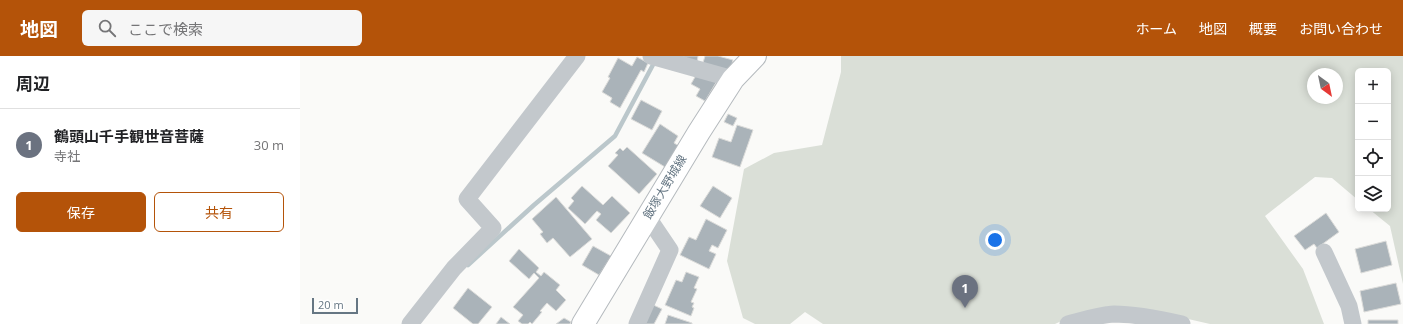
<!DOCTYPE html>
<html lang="ja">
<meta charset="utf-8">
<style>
:root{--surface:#fff;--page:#f6f6f6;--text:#202124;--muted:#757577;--line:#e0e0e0;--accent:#b45309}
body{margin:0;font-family:"Open Sans","Noto Sans JP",sans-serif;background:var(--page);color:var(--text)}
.controls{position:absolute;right:12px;top:12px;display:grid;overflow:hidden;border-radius:6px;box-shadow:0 2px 10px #0003}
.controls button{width:36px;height:36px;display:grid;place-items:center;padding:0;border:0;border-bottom:1px solid var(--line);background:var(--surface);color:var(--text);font:20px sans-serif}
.compass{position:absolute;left:1007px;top:12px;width:36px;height:36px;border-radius:50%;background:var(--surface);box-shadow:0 2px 10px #0003;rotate:147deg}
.scale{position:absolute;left:12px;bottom:10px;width:46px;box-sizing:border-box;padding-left:4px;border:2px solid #657683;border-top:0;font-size:11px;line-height:14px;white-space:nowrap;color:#657683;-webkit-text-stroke:3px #fff;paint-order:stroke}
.you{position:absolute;left:695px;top:184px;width:14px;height:14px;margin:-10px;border:3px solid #fff;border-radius:50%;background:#1a73e8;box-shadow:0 0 0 6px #1a73e833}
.badge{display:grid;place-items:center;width:26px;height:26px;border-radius:50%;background:var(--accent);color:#fff;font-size:13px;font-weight:700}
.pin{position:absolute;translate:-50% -33px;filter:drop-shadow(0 1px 2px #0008)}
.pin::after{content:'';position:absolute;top:21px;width:14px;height:12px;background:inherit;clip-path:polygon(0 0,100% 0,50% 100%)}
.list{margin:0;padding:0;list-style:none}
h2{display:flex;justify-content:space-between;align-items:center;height:52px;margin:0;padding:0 16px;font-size:17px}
h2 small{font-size:13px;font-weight:400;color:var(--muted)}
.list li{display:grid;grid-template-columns:26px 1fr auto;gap:12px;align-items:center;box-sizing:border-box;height:72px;padding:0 16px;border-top:1px solid var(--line)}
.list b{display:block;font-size:15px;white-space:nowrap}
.list p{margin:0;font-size:13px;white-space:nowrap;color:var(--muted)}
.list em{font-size:13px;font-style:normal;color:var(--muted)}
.actions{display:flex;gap:8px;padding:12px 16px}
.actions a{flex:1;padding:9px 0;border:1px solid var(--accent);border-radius:6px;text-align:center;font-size:14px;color:var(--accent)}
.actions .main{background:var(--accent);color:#fff}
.icon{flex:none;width:22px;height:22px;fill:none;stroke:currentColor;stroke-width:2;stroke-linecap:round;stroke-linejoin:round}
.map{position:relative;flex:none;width:1103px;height:268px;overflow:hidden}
header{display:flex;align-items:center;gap:24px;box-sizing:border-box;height:56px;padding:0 20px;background:var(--accent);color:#fff}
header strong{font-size:19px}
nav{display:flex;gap:22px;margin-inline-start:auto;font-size:14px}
.search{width:280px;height:36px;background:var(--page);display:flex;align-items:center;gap:10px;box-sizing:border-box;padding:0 14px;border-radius:6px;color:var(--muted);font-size:15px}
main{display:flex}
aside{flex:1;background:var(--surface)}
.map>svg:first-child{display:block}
</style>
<header>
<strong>地図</strong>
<div class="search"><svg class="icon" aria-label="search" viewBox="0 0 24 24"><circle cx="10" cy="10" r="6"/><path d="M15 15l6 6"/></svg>ここで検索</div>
<nav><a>ホーム</a><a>地図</a><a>概要</a><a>お問い合わせ</a></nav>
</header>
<main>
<aside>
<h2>周辺<small></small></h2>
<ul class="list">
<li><span class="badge" style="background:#6b7280">1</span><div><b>鶴頭山千手観世音菩薩</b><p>寺社</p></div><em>30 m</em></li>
</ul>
<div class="actions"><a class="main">保存</a><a>共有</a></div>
</aside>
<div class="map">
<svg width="1103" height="268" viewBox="0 0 1103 268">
<rect width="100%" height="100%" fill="#fafaf8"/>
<path fill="#dadfd7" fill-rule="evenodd" d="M541 0H1103V228L1090 170 1069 153H1088V15H1058V144L1032 122 1015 121 965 160 1003 213 1024 268H910L862 257 809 250 772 260 755 268H523L505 256 490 268H455L443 262 427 205 444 113 474 97 522 89 541 16ZM1013 18H1037V42H1013Z"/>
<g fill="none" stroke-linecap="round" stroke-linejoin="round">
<path stroke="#bbc7cb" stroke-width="4.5" d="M168 209 234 149 315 80 355 5"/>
</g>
<path fill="#aab3b9" stroke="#dcdcda" d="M381 0H398L397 6Z
M405 0H418L433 4 429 18 402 10Z
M337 1 348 7 344 16 341 14 320 52 310 46 312 42 302 36 310 22 308 21 318 2 332 10Z
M399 14 417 25 405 45 396 40 400 33 391 28Z
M341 44 362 55 352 74 331 63Z
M428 58 437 62 433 70 424 66Z
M360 68 378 80 374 87 379 90 365 111 342 97Z
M437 69 453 74 440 111 412 101 419 82 431 86Z
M327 91 357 118 339 138 308 110 318 99 315 97 320 92 323 95Z
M282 130 303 149 312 140 330 157 311 177 296 164 301 158 297 155 285 168 268 152 274 145 271 142Z
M413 130 432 142 420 162 400 150Z
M256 141 292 183 270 201 253 182 247 187 240 178 243 176 232 163Z
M1026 157 1039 176 1017 192 1014 188 1005 194 994 180Z
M406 163 427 174 418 192 412 189 409 195 416 198 409 213 380 199 389 181 396 184Z
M1086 185 1092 209 1061 217 1055 193Z
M293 190 311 200 299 219 282 209Z
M219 193 239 212 236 216 241 220 244 216 260 229 256 234 266 244 256 255 247 247 240 255 242 256 232 268 230 266 228 268H222L218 265 223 259 213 251 239 222 234 217 229 223 209 205Z
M386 216 399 221 394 232 397 233 391 246 394 247 392 251 394 252 391 260 365 249 376 224 382 226Z
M1096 227 1101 248 1064 256 1060 235Z
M168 232 192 251 178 268H173L153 252Z
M349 247 362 253 354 268H345Z
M368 259 392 267V268H365Z
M201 261 210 268H196Z
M264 262 271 266 270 268H256Z
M1068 264H1098V268H1068Z"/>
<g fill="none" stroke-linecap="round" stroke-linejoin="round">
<defs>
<path id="major" d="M283 268 399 76 433 23 455 0"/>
</defs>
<use href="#major" stroke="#b5babe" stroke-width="24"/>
<path stroke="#c3c8cc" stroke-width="17" d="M351 0 433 23
M1024 196 1049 250 1053 268
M110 268 154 212 193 172 167 143 277 0
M337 268 370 194 347 160
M768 268C783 264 798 259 814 258 836 258 860 263 882 268"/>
<use href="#major" stroke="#fff" stroke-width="22"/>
</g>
<g text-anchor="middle" stroke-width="4" stroke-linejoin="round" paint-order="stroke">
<g font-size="12" fill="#657683" stroke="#fff">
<text transform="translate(365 131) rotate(-59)" y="4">飯塚大野城線</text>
</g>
</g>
</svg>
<div class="controls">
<button>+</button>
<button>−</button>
<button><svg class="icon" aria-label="locate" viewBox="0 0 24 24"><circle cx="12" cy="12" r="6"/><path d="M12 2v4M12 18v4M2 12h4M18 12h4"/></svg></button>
<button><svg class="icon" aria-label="layers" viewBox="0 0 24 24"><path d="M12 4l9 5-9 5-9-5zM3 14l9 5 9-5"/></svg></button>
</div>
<svg class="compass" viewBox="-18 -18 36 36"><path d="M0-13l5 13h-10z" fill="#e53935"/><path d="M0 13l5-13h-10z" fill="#757577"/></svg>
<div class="scale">20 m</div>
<div class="you"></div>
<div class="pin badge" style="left:665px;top:252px;background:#6b7280">1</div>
</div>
</main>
